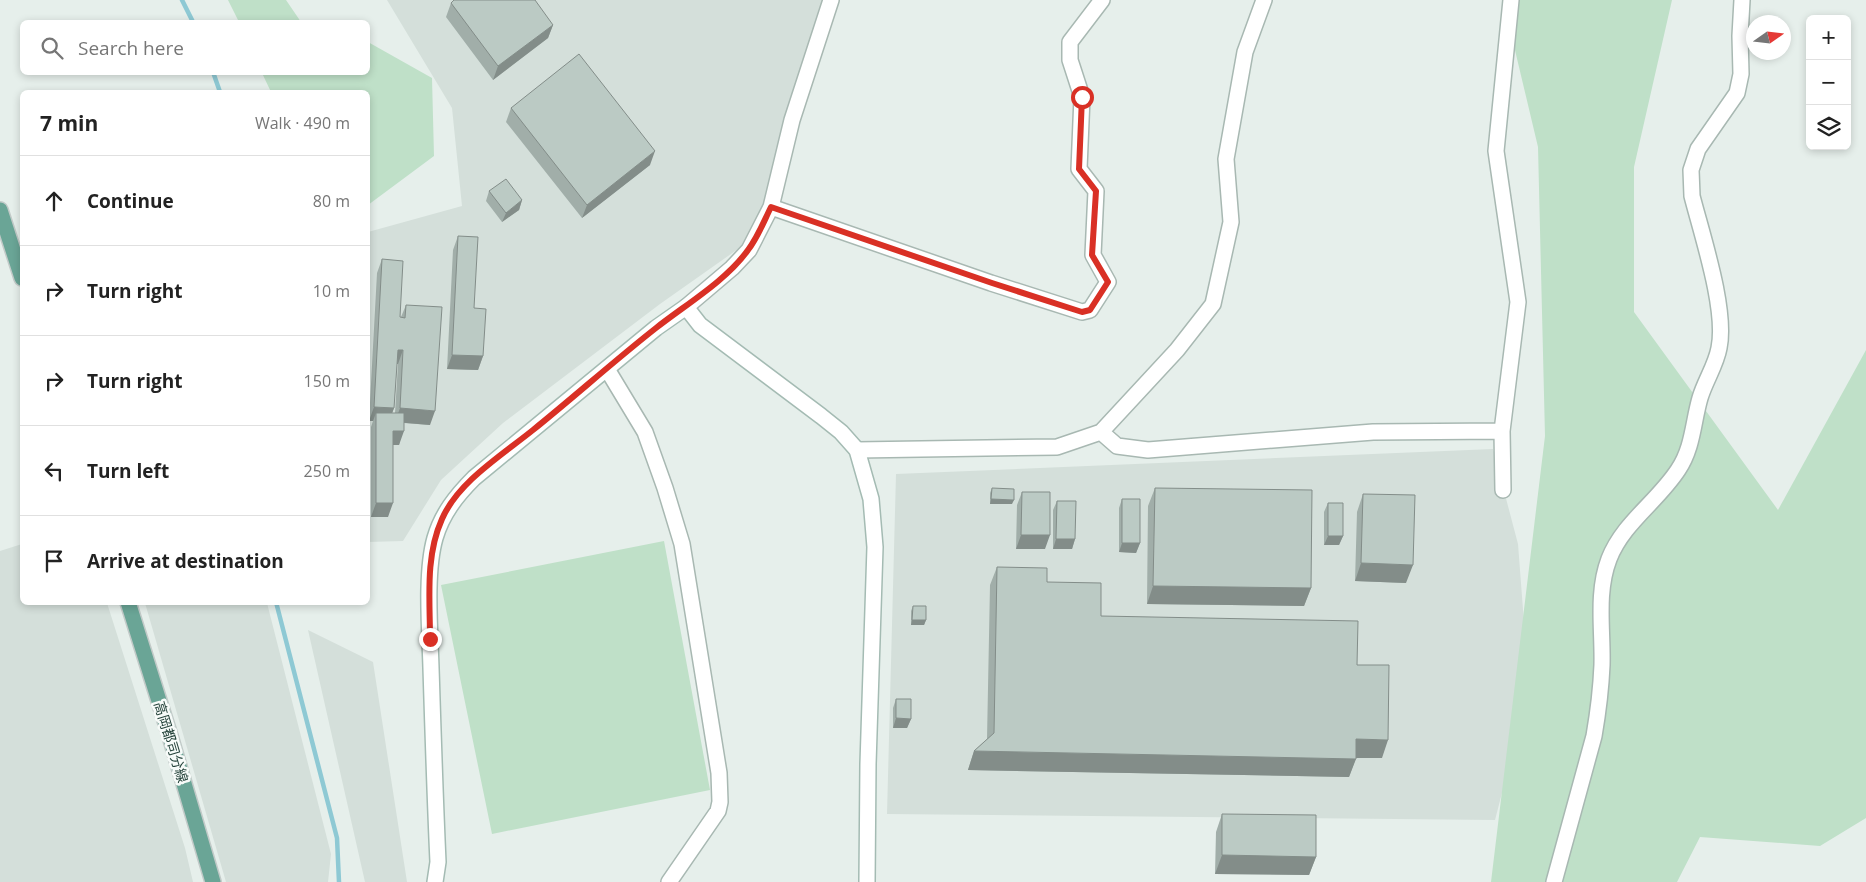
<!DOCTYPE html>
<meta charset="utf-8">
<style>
:root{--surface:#fff;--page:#f6f6f6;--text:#222;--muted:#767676;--line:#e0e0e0}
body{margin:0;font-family:"Open Sans","Noto Sans JP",sans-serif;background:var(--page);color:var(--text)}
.controls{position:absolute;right:15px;top:15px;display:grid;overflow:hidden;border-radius:8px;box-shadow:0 2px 8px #0003}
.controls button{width:45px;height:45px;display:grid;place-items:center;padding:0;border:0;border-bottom:1px solid var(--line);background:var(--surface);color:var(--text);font:25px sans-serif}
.compass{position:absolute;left:1746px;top:15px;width:45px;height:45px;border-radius:50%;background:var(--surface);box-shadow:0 2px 8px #0003;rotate:76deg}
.stop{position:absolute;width:15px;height:15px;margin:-11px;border:4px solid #d93025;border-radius:50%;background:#fff}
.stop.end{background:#d93025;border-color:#fff;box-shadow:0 1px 5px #0008}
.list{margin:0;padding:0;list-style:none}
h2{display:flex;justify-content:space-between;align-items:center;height:65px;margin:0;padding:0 20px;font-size:21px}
h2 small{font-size:16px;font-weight:400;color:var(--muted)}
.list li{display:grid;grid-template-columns:32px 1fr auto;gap:15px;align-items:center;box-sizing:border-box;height:90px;padding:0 20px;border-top:1px solid var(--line)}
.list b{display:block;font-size:19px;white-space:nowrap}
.list em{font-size:16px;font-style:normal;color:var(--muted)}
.icon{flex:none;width:28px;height:28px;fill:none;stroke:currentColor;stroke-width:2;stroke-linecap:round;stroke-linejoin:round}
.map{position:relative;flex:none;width:1866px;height:882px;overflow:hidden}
.search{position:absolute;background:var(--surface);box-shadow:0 2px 8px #0003;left:20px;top:20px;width:350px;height:55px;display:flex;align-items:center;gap:12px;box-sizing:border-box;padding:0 18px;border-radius:8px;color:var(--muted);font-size:19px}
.panel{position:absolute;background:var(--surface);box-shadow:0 2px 8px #0003;left:20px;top:90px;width:350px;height:515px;border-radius:8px}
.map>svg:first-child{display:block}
</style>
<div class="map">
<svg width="1866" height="882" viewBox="0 0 1866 882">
<rect width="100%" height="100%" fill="#e6efeb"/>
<path fill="#d4dfda" d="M387 0H833L755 237 660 304 503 423 441 480 403 541 368 542V232L462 206 452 108Z
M1493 449 1518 544 1529 688 1495 820 887 814 896 474Z
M22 544V602L107 603 185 848 193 882H0V551Z
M145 603H267L331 854 328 882H226Z
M308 630 373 662 407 882H365Z"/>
<path fill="#bfe0c8" d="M228 0H286L301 22H239Z
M1507 0H1672L1634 167V312L1778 510 1866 350V818L1820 846 1700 837 1677 882H1491L1545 436 1538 147 1509 25Z
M368 42 432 78 434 156 368 205V92H271L262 73 368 72Z
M664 541 710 790 492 834 441 585Z"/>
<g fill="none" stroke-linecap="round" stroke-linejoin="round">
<path stroke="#8ec9d4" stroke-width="4.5" d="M182 0 193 22
M213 72 220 92
M276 602 337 838 339 882"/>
<defs>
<path id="street" d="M771 207 991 283 1082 312 1090 310 1108 282 1093 255 1096 191 1079 169 1082 97 1070 60V42L1102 0
M686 307 732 268 749 250 771 207 792 120 831 0
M607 369 645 432 665 488 682 544 719 773 720 802 718 811 669 882
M1101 432 1117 446 1148 450 1373 432 1502 431
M857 450 1057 447 1101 432 1177 350 1213 304 1231 222 1226 159 1245 52 1264 0
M1503 490 1502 431 1518 302 1496 151 1511 0
M1554 882 1594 736C1598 713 1601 688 1602 665 1603 630 1596 593 1609 559 1623 523 1657 502 1678 470 1693 448 1693 422 1700 398 1705 381 1716 365 1719 348 1727 310 1702 235 1692 196L1691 170 1698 149 1737 93 1741 74 1740 36 1742 0"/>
<path id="secondary" d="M435 882 438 862C435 797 433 732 431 668 430 631 425 573 435 538 442 514 456 496 474 478L656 328 686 307 700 325 821 416 841 432 857 450 871 499 875 547 868 764 867 882"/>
<path id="primary" d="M0 210 22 278
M128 602 170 736 213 882"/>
</defs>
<use href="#street" stroke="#a8b8b2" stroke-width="18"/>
<use href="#secondary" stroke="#a4bbb3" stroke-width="18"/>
<use href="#primary" stroke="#c2cac8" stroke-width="18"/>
<use href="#street" stroke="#fff" stroke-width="15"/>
<use href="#secondary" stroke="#fff" stroke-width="15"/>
<use href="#primary" stroke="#6aa596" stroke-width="15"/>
</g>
<path fill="#a1aea9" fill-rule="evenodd" d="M451 3 553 25 548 38 493 80 446 17Z
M511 108 650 165 582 218 506 122Z
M489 191 522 200 519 210 502 222 486 201Z
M458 236 474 308 483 356 478 370 447 369 453 250Z
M382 259 400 317H401L406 305 430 425 404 423 399 445H393L388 517H371V427L373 421H369L377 273ZM397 364H398L395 413H392L394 408Z
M992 488 1012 504H990V493Z
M1155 488 1311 588 1304 606 1147 604 1148 506Z
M1022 492 1045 549H1016L1017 505Z
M1363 494 1406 583 1355 581 1357 512Z
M1122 499 1140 543 1136 553 1119 552V508Z
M1057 501 1075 539 1072 549H1053V510Z
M1328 503 1343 536 1339 545H1324V512Z
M997 567 1047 582 1101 616 1357 665 1382 758H1356L1349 777 968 770 974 751 987 739 990 585Z
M913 606 926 620 924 625H911V611Z
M896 699 911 719 907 728H893V708Z
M1222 814 1316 857 1309 875 1215 874 1216 832Z"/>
<path fill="#838d89" d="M553 25 548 38 493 80 498 66Z
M655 151 650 165 582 218 587 205Z
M522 200 519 210 502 222 506 213Z
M398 350H403L398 364H392Z
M452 355 483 356 478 370 447 369Z
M374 407 394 408 389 422 376 413 373 421H369Z
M400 408 435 411 430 425 395 422Z
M393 431H404L399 445H388Z
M991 499 1014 500 1012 504H990Z
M376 503H393L388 517H371Z
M1021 535H1050L1045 549H1016Z
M1328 536H1343L1339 545H1324Z
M1056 539H1075L1072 549H1053Z
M1122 543H1140L1136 553 1119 552Z
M1361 563 1413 565 1406 583 1355 581Z
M1153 586 1311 588 1304 606 1147 604Z
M912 620H926L924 625H911Z
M896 718 911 719 907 728H893Z
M1356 739 1388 740 1382 758H1349Z
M974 751 1356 759 1349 777 968 770Z
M1222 855 1316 857 1309 875 1215 874Z"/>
<path fill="#bbcac4" stroke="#838d89" d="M454 0H535L553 25 498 66 451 3Z
M579 54 655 151 587 205 511 108Z
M506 179 522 200 506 213 489 191Z
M458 236 478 237 474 308 486 309 483 356 452 355Z
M382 259 403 261 400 317 405 318 406 305 442 307 435 411 400 408 403 350H398L394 408 374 407Z
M376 413H404V431H393V503H376Z
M992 488 1014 489V500L991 499Z
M1155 488 1312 490 1311 588 1153 586Z
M1022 492H1050V535H1021Z
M1363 494 1415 495 1413 565 1361 563Z
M1122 499H1140V543H1122Z
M1057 501H1076L1075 539H1056Z
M1328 503H1343V536H1328Z
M997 567 1047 568V582L1101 583V616L1358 621 1357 665H1389L1388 740 1356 739V759L974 751 994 733Z
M913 606H926V620H912Z
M896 699H911V719L896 718Z
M1222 814 1316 815V857L1222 855Z"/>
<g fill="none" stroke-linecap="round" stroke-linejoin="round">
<path stroke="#d93025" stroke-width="6" d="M430 639C430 599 425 557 442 519 458 482 502 455 533 430 574 397 614 361 656 328 685 305 726 281 748 250 758 237 764 221 771 207L992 283 1082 312 1090 310 1108 282 1092 255 1096 191 1079 169 1082 97"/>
</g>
<g text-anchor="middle" stroke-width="5" stroke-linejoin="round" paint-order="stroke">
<g font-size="14" fill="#24423a" stroke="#f7fbf9">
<text transform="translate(171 742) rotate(73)" y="5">高岡都司分線</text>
</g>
</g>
</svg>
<div class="controls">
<button>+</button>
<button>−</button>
<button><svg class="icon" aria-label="layers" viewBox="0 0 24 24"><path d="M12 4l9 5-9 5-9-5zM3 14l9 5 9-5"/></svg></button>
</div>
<svg class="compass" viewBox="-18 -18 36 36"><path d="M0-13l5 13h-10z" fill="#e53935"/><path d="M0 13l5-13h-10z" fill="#767676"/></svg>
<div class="stop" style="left:1082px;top:97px"></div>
<div class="stop end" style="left:430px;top:639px"></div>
<div class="search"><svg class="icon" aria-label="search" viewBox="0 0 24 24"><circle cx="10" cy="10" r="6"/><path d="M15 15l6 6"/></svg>Search here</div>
<section class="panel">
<h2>7 min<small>Walk · 490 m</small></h2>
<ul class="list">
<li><svg class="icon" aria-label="ahead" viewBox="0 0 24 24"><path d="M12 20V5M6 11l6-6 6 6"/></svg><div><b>Continue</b></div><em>80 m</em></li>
<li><svg class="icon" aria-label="right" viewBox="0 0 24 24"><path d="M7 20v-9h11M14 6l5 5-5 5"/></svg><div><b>Turn right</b></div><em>10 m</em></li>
<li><svg class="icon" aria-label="right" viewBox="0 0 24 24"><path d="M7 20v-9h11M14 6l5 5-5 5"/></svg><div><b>Turn right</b></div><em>150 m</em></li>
<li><svg class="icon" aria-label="left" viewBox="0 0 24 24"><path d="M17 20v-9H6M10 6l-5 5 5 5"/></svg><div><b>Turn left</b></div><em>250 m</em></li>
<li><svg class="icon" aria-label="arrive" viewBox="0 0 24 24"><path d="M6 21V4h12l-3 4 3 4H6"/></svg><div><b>Arrive at destination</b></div></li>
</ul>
</section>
</div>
